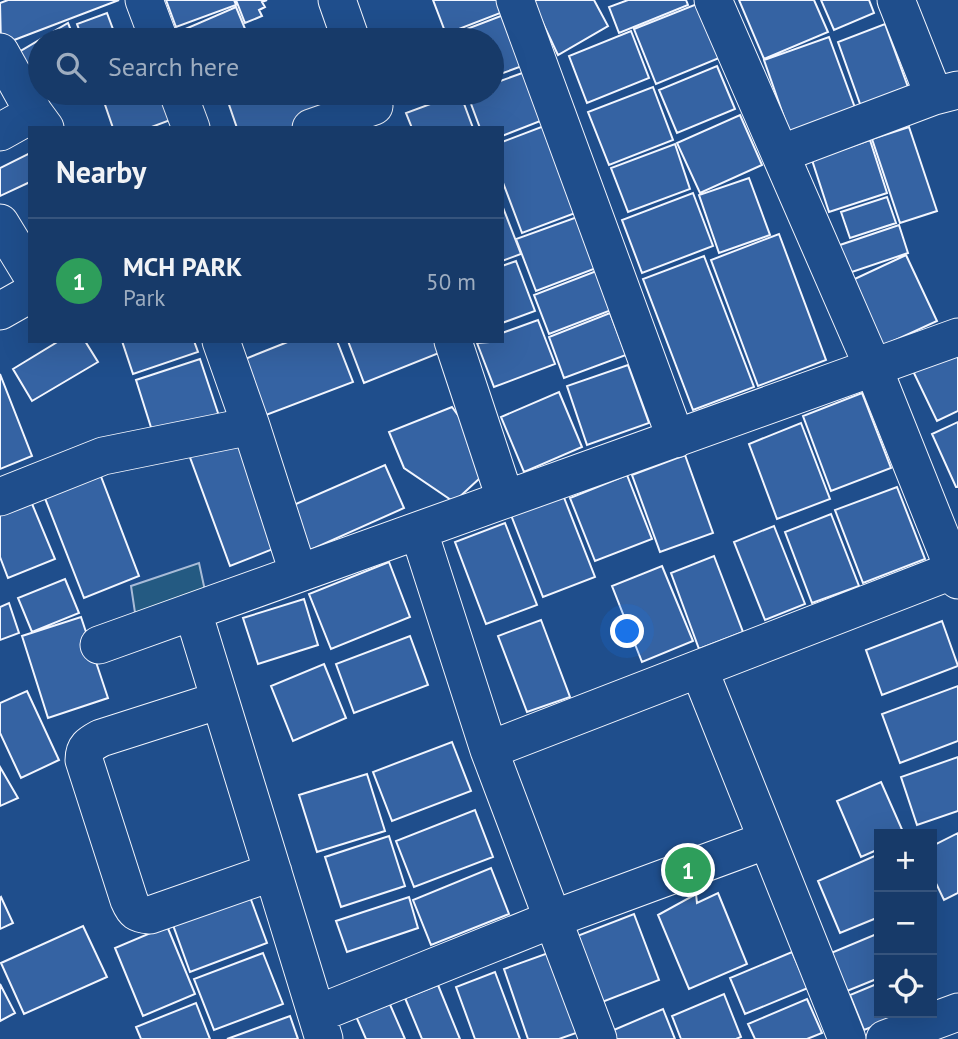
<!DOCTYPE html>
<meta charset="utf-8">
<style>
:root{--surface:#173a69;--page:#20416f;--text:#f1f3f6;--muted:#9eadc0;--line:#36547d;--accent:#ffb74d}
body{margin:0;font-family:"PT Sans",sans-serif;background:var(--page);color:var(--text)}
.controls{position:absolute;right:21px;bottom:21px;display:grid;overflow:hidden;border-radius:0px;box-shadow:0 7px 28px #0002}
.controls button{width:63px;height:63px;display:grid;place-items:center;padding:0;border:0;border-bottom:2px solid var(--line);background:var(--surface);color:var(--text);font:35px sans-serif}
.you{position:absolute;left:628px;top:632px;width:24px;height:24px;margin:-18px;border:5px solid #fff;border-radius:50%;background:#1a73e8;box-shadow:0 0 0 10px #1a73e833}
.badge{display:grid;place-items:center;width:46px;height:46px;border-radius:50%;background:var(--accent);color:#fff;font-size:23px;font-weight:700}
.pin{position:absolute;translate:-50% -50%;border:4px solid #fff;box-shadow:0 2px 7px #0006}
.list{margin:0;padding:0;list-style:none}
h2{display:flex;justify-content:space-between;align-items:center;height:91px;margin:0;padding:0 28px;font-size:30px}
h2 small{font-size:23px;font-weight:400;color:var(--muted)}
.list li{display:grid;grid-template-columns:46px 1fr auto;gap:21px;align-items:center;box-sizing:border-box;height:126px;padding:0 28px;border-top:2px solid var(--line)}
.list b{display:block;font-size:26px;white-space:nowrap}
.list p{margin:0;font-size:23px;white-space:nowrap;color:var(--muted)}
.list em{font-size:23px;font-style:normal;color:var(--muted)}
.icon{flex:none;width:38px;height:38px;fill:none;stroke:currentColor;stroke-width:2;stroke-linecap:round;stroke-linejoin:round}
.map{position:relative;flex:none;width:958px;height:1039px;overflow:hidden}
.search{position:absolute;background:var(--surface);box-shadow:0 7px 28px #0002;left:28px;top:28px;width:476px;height:77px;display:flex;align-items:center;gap:18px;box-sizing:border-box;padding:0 24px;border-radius:38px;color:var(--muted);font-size:26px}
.panel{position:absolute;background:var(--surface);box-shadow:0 7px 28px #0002;left:28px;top:126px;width:476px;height:217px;border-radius:0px}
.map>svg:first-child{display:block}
</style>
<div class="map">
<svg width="958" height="1039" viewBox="0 0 958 1039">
<rect width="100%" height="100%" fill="#1f4e8c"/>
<path fill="#245a82" stroke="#a8bbd7" stroke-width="2" d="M199 563 207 600 137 626 131 586Z"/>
<path fill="#3563a3" stroke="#f2f6ff" stroke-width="2" d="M8 0H119L1 45 0 3Z
M166 0H234L236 5 176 27Z
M236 0H267L262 2 265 7 259 10 262 16 245 23Z
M433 0H499L503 12 446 34Z
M532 0H594L608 26 558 55Z
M628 0H686L688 5 619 33 609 7Z
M739 0H814L828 32 764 59Z
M821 0H869L874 13 834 30Z
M702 2 724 56 656 84 634 29Z
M236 7 248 36 238 40H179L176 33Z
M107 13 117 40H83L77 24Z
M506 14 525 65 492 77V40H438Z
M68 23 75 40H40V84L35 86 19 52Z
M885 24 912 98 864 115 838 42Z
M631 31 649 78 587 103 569 56Z
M829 37 858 116 792 140 764 60Z
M717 66 735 109 677 133 659 90Z
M525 72 543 120 502 136V128H480L467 93H492V84Z
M653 87 673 140 609 165 588 112Z
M101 93H163L173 119 149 128H113Z
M225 93H339L345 109 290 128H237Z
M460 93 473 128H412L406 113Z
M740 115 762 165 700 193 677 143Z
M544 126 578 212 522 233 502 180V142Z
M909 127 937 211 900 223 872 139Z
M870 140 887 193 829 212 812 160Z
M675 144 690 189 628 212 611 168Z
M30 153V182L0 196V168Z
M749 178 770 235 719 253 699 195Z
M693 193 713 246 642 273 622 220Z
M887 197 896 223 850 238 841 212Z
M502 205 521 254 502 261Z
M580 216 599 267 536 291 516 239Z
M899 225 908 253 843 275 834 247Z
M779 234 826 360 758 386 711 260Z
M906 255 937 321 876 349 846 283Z
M704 256 754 387 693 410 643 279Z
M516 261 535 311 502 323V266Z
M599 270 614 309 549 334 534 295Z
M610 313 626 355 564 378 549 337Z
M538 320 555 364 494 387 477 343 502 341V333Z
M59 341H85L98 362 32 401 13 369Z
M122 341H194L198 352 133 374Z
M290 341H337L353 382 266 415 245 359Z
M348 341H435L439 353 364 383Z
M958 347V411L937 421 912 369Z
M200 359 220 419 155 440 136 380Z
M628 365 649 423 587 445 567 386Z
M0 374 32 456 0 469Z
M559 392 582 447 524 472 501 417Z
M862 393 891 468 831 491 803 416Z
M452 407 494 465 454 502 404 468 389 432Z
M958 422V487H956L932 434Z
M801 423 830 499 777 519 749 444Z
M235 434 278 547 230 566 188 452Z
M685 455 713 533 660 552 632 475Z
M385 465 404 508 308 551 289 507Z
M97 466 139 576 84 598 41 488Z
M627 475 652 539 595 561 570 498Z
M897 487 925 559 863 583 835 510Z
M563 495 595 577 543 597 511 515Z
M30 499 55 559 8 578 0 557V511Z
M831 514 859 586 812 603 785 532Z
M505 523 537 605 486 624 455 542Z
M774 526 805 604 765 620 734 542Z
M714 556 743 632 699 649 671 573Z
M389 562 410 617 331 649 309 594Z
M662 566 693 641 642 662 612 586Z
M65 579 79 613 32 632 18 598Z
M304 599 318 645 258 664 243 618Z
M9 603 19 633 0 640V607Z
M81 617 108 698 48 718 22 636Z
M541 620 570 697 527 712 498 636Z
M942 621 958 666 882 695 866 650Z
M410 636 428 685 354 713 336 664Z
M324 664 346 718 293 741 271 686Z
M958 686V741L900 763 882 714Z
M27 691 59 760 21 778 0 733V703Z
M452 742 471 791 392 821 373 772Z
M958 757V811L917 825 901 777Z
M0 767 18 798 0 806Z
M367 774 385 831 317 852 299 795Z
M881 782 904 834H879V849L861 857 837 801Z
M475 810 493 857 414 887 396 841Z
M958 833V893L944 900 932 875V846Z
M389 836 405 886 341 907 325 857Z
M879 854V917L840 933 818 881Z
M491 868 509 914 431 945 413 900Z
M718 893 747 964 689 989 658 915 696 894 697 903Z
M1 897 13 923 0 929V898Z
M250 897 267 943 190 972 173 925Z
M409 897 418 928 347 952 336 921Z
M634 914 659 980 597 1004 572 938Z
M83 926 107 977 24 1014 1 963Z
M167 926 195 994 143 1016 115 948Z
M879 933V978L847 991 831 953Z
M551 952 579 1032 559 1039H528L504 969Z
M792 952 808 988 745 1014 730 978Z
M263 953 283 1004 214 1030 194 979Z
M495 972 520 1039H475L456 987Z
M879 983V1013H907L864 1030 850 995Z
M0 984 15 1013 0 1021Z
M438 985 460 1039H422L405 998Z
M724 994 741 1037 736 1039H681L672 1016Z
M807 999 822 1033 807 1039H755L748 1024Z
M388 1000 405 1039H366L355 1014Z
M196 1003 210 1039H141L136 1027Z
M663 1009 675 1039H604L602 1035Z
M290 1016 298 1039H227Z"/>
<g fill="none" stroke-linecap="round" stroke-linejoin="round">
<defs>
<path id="minor" d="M144 0 159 40
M337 0 351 40
M515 0 676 439
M713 0 873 367 958 580
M896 0 934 96
M0 52 34 113 45 128
M178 93 191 128
M311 128 374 106
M0 132 34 113
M780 154 934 96 958 90
M0 223 30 272
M0 311 30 294
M221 341 251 426 298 572
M453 341 505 498
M0 497 103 456 251 426
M419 532 489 750 598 1039
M193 612 324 1039
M99 645 958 337
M699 669 847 1039
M220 700 101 738C90 744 84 747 84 760L129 900C134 912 137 914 150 915L273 872
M489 750 954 570
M317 1014 553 919 767 840
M885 1039 958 1012"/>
</defs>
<use href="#minor" stroke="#f2f6ff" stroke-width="39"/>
<use href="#minor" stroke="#1f4e8c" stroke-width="37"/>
</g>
</svg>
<div class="controls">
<button>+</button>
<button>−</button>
<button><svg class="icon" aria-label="locate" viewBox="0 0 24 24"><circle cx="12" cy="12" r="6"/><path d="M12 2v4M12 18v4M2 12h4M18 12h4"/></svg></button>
</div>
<div class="you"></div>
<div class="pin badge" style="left:688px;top:870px;background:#2e9e5b">1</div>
<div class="search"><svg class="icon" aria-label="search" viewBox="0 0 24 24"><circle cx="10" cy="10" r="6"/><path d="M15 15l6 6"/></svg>Search here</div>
<section class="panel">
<h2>Nearby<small></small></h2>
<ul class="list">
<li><span class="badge" style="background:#2e9e5b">1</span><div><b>MCH PARK</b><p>Park</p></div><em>50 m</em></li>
</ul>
</section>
</div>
